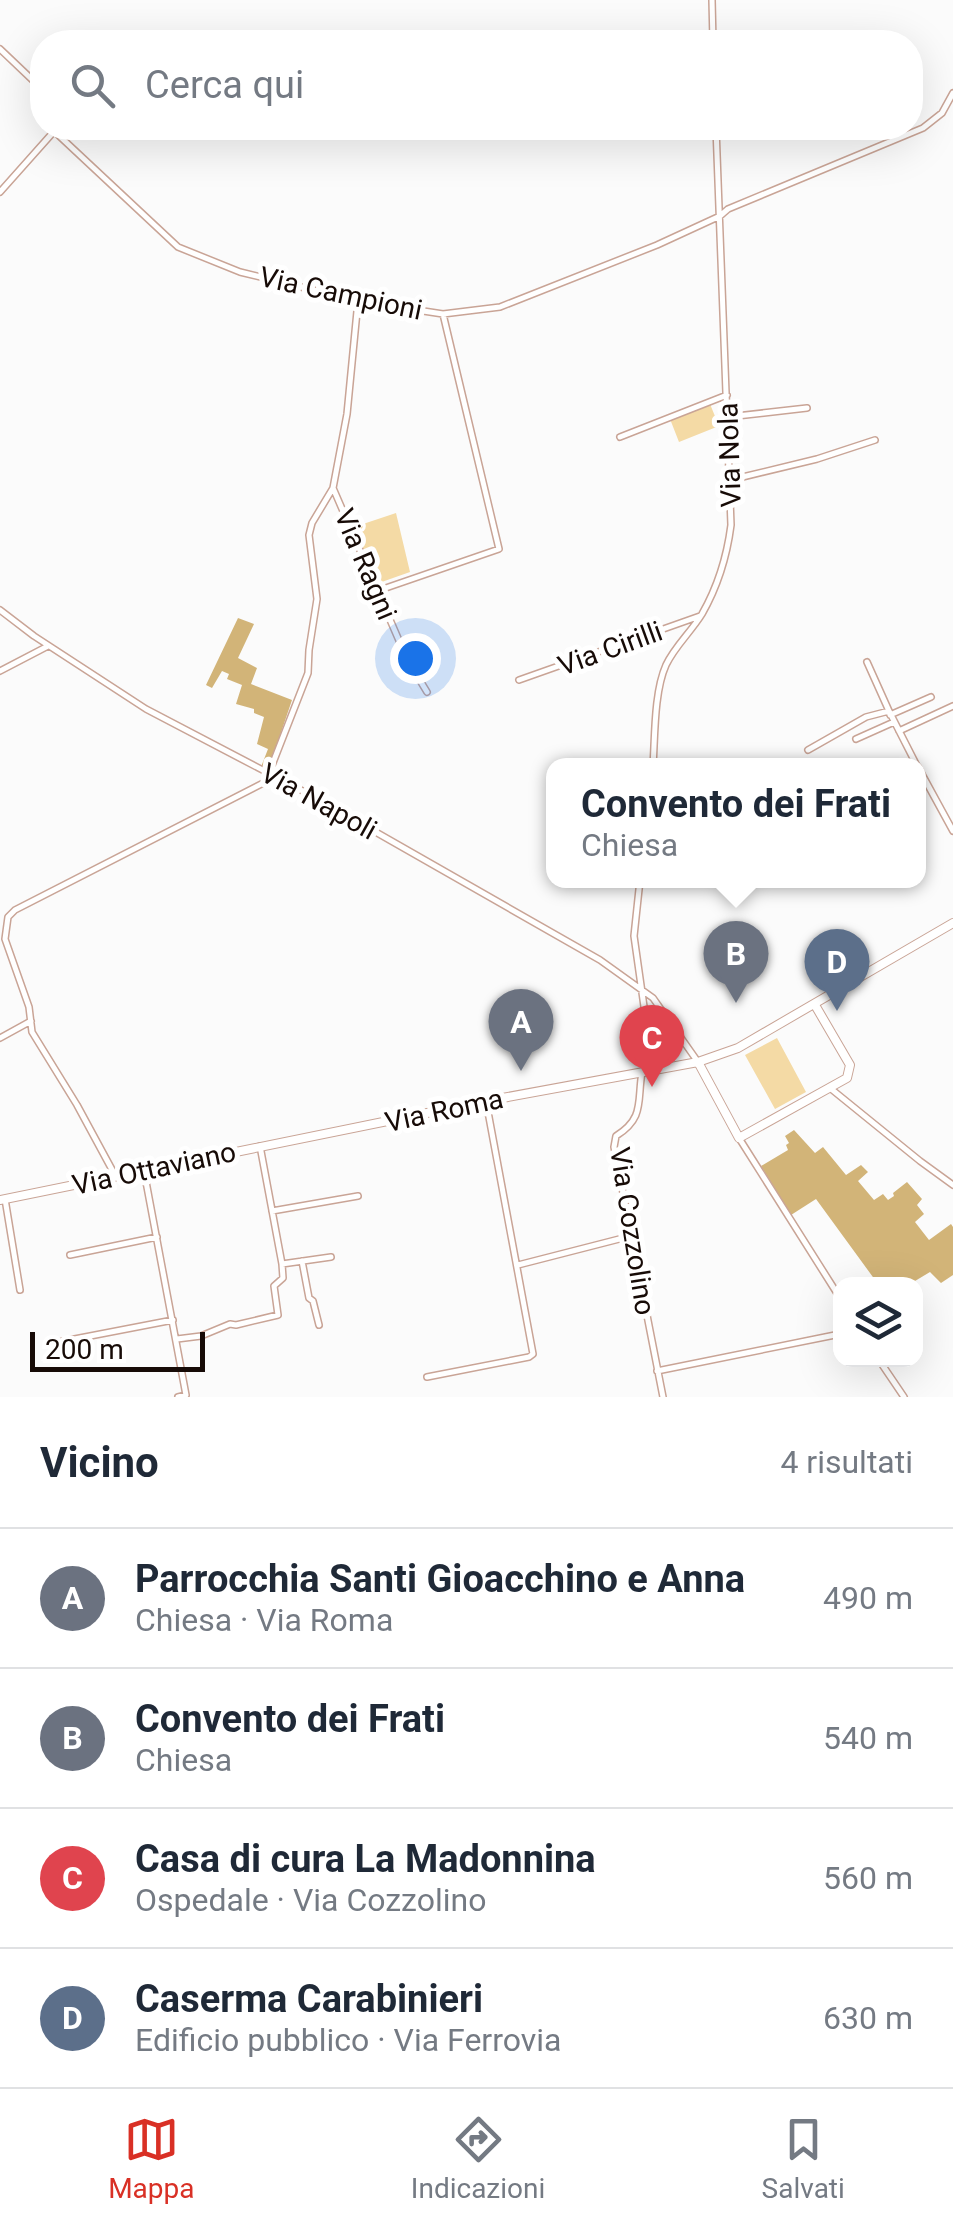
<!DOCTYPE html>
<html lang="it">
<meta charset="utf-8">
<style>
:root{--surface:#fff;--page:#f6f6f7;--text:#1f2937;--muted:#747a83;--line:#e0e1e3;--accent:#d93025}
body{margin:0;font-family:Roboto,sans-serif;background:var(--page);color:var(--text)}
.controls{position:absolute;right:30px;bottom:30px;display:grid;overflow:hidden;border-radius:20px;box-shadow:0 10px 40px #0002}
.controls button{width:90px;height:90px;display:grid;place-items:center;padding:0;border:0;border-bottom:2px solid var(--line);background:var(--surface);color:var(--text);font:50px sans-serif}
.scale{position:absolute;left:30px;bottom:25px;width:175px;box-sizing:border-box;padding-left:10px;border:5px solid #170b07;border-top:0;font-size:28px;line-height:35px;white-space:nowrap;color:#170b07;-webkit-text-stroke:8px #fff;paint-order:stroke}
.you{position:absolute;left:415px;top:658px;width:35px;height:35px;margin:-25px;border:8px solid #fff;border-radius:50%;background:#1a73e8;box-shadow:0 0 0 15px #1a73e833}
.badge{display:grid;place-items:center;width:65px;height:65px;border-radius:50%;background:var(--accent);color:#fff;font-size:32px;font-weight:700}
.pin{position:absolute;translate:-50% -82px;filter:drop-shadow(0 2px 5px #0008)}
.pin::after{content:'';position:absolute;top:52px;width:35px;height:30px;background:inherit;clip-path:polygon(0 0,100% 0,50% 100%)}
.popup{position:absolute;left:546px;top:758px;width:380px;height:130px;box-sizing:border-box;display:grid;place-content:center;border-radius:20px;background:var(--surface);filter:drop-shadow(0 2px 8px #0005);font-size:32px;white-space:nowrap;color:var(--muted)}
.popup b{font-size:38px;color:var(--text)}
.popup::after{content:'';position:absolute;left:50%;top:100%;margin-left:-20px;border:20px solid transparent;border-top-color:var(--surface)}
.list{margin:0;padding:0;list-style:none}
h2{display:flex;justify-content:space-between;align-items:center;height:130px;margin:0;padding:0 40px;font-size:42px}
h2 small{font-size:32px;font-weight:400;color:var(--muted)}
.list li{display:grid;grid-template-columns:65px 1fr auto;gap:30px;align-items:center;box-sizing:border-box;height:140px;padding:0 40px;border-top:2px solid var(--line)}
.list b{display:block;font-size:38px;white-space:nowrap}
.list p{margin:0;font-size:32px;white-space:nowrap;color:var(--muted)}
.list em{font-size:32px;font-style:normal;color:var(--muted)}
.icon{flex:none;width:55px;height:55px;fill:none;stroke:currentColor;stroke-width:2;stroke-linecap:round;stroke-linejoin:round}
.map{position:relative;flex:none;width:953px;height:1397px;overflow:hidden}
.search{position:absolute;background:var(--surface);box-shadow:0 10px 40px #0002;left:30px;right:30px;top:30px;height:110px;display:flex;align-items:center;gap:25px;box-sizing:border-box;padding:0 35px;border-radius:40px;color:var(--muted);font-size:38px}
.sheet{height:690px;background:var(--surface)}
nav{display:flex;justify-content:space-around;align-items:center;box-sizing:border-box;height:140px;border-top:2px solid var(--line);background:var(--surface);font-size:28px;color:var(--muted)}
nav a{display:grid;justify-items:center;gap:5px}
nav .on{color:var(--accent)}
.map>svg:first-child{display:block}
</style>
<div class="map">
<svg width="953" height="1397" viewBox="0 0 953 1397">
<rect width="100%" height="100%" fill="#fbfbfb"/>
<path fill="#f4daa5" d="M710 404 719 426 679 442 670 419Z
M396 513 410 572 376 584 351 528Z
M777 1038 806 1092 775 1109 745 1055Z"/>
<path fill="#d2b478" d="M238 618 254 624 238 658 257 668 251 684 292 700 268 771 261 767 268 749 257 744 264 717 254 713V709L236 704 242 685 227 679 229 674 222 671 212 688 206 685Z
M794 1130 815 1153 823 1147 846 1175 861 1165 868 1172 858 1181 874 1200 883 1194 888 1200 894 1196 893 1193 907 1182 922 1199 917 1205 924 1214 915 1222 929 1240 951 1224 953 1227V1275L941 1283 930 1272 910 1284H878L816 1199 791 1215 761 1166 788 1150 786 1145 789 1143 785 1136Z"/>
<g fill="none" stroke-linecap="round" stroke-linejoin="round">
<defs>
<path id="street" d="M712 0 713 42
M0 49 42 89
M54 131 178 247 240 272 358 301 443 314 500 307 657 245 720 216 728 209 923 128 942 113 953 93
M0 192 57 128
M358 301 347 414 333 488 407 659 427 692
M728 417 807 408
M620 437 727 395
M730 480 817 459 875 440
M377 591 499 549 443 314
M0 610 34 636 146 709 316 798 600 960 653 998 698 1062
M867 662 889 711
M0 671 48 646
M519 680 700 616
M890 715 931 697
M899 731 953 706
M856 739 894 722
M808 750 866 717 889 711 917 766
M653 766C655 736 654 692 666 665 675 646 691 632 702 614 718 586 727 556 731 525L716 128
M918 767 953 831
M269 773 308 673 309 650 317 599 309 535 312 523 333 488
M640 880 634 936 653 1070
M0 1038 31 1021
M642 1072C637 1101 645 1118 616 1136L614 1147 663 1397
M830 1088 920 1161 953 1185
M739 1138 840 1298
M144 1171 186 1395 178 1397
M116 1177 77 1105 32 1032 29 1007 5 939 8 917 15 910 275 777
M5 1199 20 1290
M272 1211 358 1196
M70 1255 157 1237
M302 1261 309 1298 313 1301 319 1325
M282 1264 331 1257
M518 1265 631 1236
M177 1339 201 1336 230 1324 236 1325 278 1315 274 1286 283 1278 282 1264 260 1146
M59 1342 173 1320
M879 1360 904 1397
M657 1371 840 1334
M427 1377 529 1357 533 1354 486 1101"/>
<path id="secondary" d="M698 1062 739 1138 847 1078 850 1065 815 1005
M0 1200 486 1101 698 1062 738 1048 953 923"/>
</defs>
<use href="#street" stroke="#c9a496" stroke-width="8"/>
<use href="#secondary" stroke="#c9a496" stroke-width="10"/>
<use href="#street" stroke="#fff" stroke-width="5"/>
<use href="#secondary" stroke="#fff" stroke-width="8"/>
</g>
<g text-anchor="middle" stroke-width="10" stroke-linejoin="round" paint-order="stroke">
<g font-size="28" fill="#170b07" stroke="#fff">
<text transform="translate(341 293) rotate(12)" y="10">Via Campioni</text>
<text transform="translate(729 455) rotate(-92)" y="10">Via Nola</text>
<text transform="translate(366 564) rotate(67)" y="10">Via Ragni</text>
<text transform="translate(610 648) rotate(-20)" y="10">Via Cirilli</text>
<text transform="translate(319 801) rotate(29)" y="10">Via Napoli</text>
<text transform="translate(444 1110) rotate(-12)" y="10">Via Roma</text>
<text transform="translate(154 1168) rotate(-12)" y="10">Via Ottaviano</text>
<text transform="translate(633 1231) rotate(81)" y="10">Via Cozzolino</text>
</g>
</g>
</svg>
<div class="controls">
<button><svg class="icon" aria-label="layers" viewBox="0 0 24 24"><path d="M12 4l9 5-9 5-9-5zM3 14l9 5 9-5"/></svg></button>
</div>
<div class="scale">200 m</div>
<div class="you"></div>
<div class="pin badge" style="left:521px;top:1071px;background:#6b7280">A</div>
<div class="pin badge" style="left:736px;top:1003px;background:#6b7280">B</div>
<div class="popup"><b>Convento dei Frati</b>Chiesa</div>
<div class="pin badge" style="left:652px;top:1087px;background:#e0444e">C</div>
<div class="pin badge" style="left:837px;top:1011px;background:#5c6f8a">D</div>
<div class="search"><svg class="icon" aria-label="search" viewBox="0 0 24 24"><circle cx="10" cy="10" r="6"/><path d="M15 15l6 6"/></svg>Cerca qui</div>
</div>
<section class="sheet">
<h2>Vicino<small>4 risultati</small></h2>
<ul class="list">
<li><span class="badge" style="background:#6b7280">A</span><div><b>Parrocchia Santi Gioacchino e Anna</b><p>Chiesa · Via Roma</p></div><em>490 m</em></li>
<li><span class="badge" style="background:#6b7280">B</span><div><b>Convento dei Frati</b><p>Chiesa</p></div><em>540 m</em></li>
<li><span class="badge" style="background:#e0444e">C</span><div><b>Casa di cura La Madonnina</b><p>Ospedale · Via Cozzolino</p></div><em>560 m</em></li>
<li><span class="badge" style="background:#5c6f8a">D</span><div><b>Caserma Carabinieri</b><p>Edificio pubblico · Via Ferrovia</p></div><em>630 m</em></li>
</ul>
</section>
<nav>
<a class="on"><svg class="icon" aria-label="map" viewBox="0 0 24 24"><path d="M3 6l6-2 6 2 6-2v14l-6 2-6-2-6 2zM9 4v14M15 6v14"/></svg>Mappa</a>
<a><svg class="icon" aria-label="directions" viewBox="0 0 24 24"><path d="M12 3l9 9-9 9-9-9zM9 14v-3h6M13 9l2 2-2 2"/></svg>Indicazioni</a>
<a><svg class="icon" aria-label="saved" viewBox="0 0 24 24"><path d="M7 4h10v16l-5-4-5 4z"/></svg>Salvati</a>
</nav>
